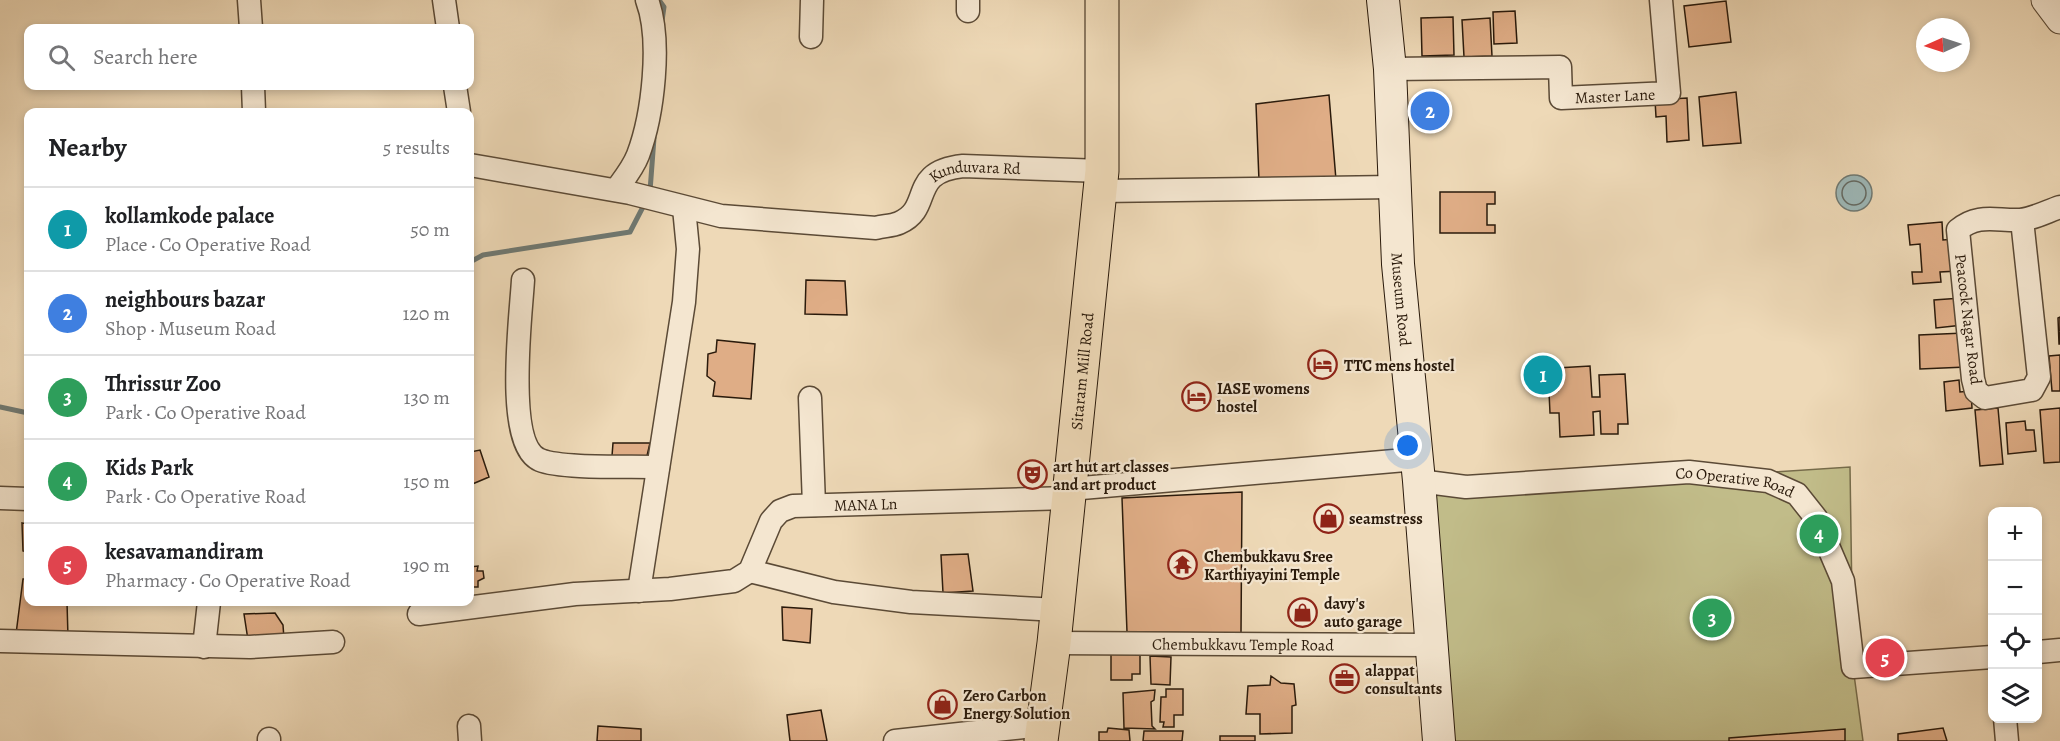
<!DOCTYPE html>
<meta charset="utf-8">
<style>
:root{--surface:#fff;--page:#f6f6f6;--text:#202124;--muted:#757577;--line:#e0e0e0;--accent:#b45309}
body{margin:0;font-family:Alegreya,serif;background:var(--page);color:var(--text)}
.controls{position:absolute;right:18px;bottom:18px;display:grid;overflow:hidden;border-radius:12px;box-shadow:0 3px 9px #0003}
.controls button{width:54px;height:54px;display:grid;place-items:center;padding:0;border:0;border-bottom:2px solid var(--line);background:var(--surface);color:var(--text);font:30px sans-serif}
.compass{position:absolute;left:1916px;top:18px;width:54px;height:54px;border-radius:50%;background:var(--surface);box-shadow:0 3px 9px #0003;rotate:267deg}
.you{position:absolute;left:1408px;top:446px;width:21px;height:21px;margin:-15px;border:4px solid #fff;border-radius:50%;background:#1a73e8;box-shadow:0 0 0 9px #1a73e833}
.badge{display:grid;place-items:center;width:39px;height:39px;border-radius:50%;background:var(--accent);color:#fff;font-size:20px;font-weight:700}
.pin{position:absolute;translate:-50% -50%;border:3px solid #fff;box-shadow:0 2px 6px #0006}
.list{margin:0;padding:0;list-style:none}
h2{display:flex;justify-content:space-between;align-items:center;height:78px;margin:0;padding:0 24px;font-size:26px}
h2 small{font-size:20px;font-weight:400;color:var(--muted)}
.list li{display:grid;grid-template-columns:39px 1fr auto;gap:18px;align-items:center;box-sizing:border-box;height:84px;padding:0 24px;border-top:2px solid var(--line)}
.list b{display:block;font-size:22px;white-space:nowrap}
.list p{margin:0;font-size:20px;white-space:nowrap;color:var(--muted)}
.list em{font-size:20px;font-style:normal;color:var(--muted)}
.icon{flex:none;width:33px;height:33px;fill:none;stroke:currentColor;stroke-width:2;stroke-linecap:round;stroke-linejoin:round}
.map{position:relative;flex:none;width:2060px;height:741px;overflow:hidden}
.search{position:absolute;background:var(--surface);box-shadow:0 3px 9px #0003;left:24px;top:24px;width:450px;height:66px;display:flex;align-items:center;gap:15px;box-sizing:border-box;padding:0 21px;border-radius:12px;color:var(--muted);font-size:22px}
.panel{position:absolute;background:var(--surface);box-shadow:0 3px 9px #0003;left:24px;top:108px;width:450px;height:498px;border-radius:12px}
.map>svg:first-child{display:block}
</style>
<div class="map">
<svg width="2060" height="741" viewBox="0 0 2060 741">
<rect width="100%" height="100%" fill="#eed9b7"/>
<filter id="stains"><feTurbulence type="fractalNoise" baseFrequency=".00333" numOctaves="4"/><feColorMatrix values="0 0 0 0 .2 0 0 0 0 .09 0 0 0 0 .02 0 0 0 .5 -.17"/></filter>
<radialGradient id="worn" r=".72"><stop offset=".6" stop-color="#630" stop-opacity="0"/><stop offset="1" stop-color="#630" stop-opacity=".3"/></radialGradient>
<path fill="#c1bc89" stroke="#766b4a" stroke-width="1.5" d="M1850 467 1853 667 1863 741H1439L1420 495Z"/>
<path fill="#9db8b8" stroke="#6f7973" stroke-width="1.5" d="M1836 193a18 18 0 1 1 36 0a18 18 0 1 1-36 0Z"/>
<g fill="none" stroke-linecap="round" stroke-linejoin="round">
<path stroke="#646962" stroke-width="1.5" d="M1842 193a12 12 0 1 1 24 0a12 12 0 1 1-24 0Z"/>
<path stroke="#6f7973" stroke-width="5" d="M659 0 664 7 662 21
M650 191 654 138
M470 262 483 255 630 232 645 203
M0 407 28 413"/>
</g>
<path fill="#dfad86" stroke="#2a1a0b" stroke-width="1.5" d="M1726 1 1731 42 1689 47 1684 6Z
M1515 11 1517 43 1494 44 1493 12Z
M1453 17 1454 55 1422 56 1421 18Z
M1490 18 1492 56 1464 57 1462 20Z
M1736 92 1741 143 1703 146 1699 97Z
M1329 95 1336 180 1259 181 1256 104Z
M1687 98 1689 140 1667 142 1666 116 1656 117 1655 100Z
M1440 192H1495V204H1487V225H1495V233H1440Z
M1942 222 1943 240 1955 239 1958 271 1940 272 1941 282 1913 284 1912 272H1922L1920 244 1910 245 1908 225Z
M806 280 845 281 847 315 805 314Z
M1961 298 1963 325 1936 328 1934 300Z
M2060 317V344H2059L2058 318Z
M1964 333 1966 367 1920 369 1919 335Z
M717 340 755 344 751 399 713 396 715 382 707 376 708 354 716 352Z
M2060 355V391H2052L2049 356Z
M1590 366 1592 397H1600L1599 375 1625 374 1628 424H1618V434H1601L1600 411 1593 412 1594 435 1560 437 1559 413H1550L1549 392 1558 391 1557 368Z
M1959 380 1960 392 1971 391 1972 408 1946 411 1944 382Z
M1998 408 2003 464 1980 466 1975 410Z
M2060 408V462L2044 463 2040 410Z
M2025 421 2026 430H2034L2036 451 2008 454 2006 423Z
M613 443H650L646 460 612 456Z
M480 450 489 477 470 485V452Z
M1242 492 1241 633 1127 632 1122 498Z
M22 523 28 524V552L23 551Z
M968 554 973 591 943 593 941 555Z
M478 566 477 571H483L484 578 478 581V587H470V567Z
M23 579H28V602H67L68 637 16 634Z
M782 607 812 609 810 643 783 640Z
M275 613 283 625 284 639 248 640 244 614Z
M1111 652H1140V674H1132V680H1111Z
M1150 656 1171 657 1170 685 1151 684Z
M1271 676 1281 683 1294 684 1296 705 1292 706V733L1260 734V714H1246L1248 686 1270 685Z
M1166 689H1183V715H1174V727H1163L1164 722H1160L1161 697H1166Z
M1155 690 1154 700 1151 702 1152 726 1155 729 1124 728 1123 693Z
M821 710 827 741H790L787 715Z
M598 726 641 729V741H597Z
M1108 728 1129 730 1130 741H1099V732H1107Z
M1943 728 1947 741H1898V734Z
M1845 729V741H1729V738Z
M1144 731H1183L1182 741H1143Z
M1220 736H1255V741H1220Z"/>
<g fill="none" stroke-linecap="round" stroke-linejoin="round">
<defs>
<g id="minor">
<path d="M249 0 251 28"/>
<path d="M444 0 448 28"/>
<path d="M968 11V0"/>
<path d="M811 37 812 0"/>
<path id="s1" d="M1390 69 1560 67 1561 98 1669 93 1661 0"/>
<path d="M253 86 254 112"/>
<path d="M455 86 459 112"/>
<path id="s2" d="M470 165 630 193 721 216 876 228C883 226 892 226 899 223 934 208 907 172 963 166L1102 171"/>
<path d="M616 190C624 179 633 168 638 155 653 115 662 40 647 0"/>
<path d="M1100 191 1393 187"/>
<path d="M2022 220 2039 377 2032 390 1985 398 1976 391 1973 379 1958 230C1978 213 1996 221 2020 220 2033 219 2048 211 2060 207"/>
<path d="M523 280C521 316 504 445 540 460 562 469 631 466 658 467"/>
<path d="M810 398 814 505"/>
<path id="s3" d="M1419 481 1466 487 1689 472 1768 481 1797 494 1816 518 1843 581 1853 667 1992 657"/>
<path d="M1070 489 1417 459"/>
<path d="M0 498 28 499"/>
<path d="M750 571 834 592 911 602 1058 610"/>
<path d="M639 591 684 302 688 249 684 208"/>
<path id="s4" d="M419 614 575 594 670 589 734 581 750 571 771 521 780 511 793 506 1069 498"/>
<path d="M0 641 250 647 333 642"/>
<path id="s5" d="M1054 643 1431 645"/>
<path d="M204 647 209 602"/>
<path d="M2038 652 2060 650"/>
<path d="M2005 718 2007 741"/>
<path d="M469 726 470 741"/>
<path d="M269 739V741"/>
<path d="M895 741 1042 725"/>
</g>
<path id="tertiary" d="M2045 0 2060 20"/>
<g id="secondary">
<path id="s6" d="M1383 0 1390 69 1398 264 1419 481 1439 741"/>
</g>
<g id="primary">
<path id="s7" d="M1041 741 1054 643 1102 171V0"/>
</g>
</defs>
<use href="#minor" stroke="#5b4a36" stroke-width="25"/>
<use href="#tertiary" stroke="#5b4a36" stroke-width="29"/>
<use href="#secondary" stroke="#2a1a0b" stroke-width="34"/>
<use href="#primary" stroke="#2a1a0b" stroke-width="35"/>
<use href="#minor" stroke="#f4e6d0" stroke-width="22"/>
<use href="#tertiary" stroke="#f4e6d0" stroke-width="27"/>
<use href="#secondary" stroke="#f4e6d0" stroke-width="32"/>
<use href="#primary" stroke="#eed9b7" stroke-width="33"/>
</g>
<defs>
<symbol id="hotel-ring" viewBox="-11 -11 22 22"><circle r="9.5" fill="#f4e6d0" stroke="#8f2418" stroke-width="1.5"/><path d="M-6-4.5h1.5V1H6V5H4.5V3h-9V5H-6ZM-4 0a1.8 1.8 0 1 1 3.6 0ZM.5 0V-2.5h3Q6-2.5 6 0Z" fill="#8f2418"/></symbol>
<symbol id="theatre-ring" viewBox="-11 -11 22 22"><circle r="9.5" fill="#f4e6d0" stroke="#8f2418" stroke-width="1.5"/><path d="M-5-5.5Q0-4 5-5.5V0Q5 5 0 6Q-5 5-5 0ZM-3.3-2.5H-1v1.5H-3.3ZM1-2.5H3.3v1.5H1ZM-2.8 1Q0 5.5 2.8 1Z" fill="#8f2418"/></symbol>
<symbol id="shop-ring" viewBox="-11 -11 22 22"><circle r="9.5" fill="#f4e6d0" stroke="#8f2418" stroke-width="1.5"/><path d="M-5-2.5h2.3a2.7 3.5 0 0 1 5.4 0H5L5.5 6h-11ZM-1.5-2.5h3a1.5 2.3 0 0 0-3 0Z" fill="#8f2418"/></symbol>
<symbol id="temple-ring" viewBox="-11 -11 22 22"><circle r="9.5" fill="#f4e6d0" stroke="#8f2418" stroke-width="1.5"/><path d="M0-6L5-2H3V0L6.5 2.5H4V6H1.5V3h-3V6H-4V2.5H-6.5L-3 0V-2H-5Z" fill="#8f2418"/></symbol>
<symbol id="office-ring" viewBox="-11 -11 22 22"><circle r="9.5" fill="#f4e6d0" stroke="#8f2418" stroke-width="1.5"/><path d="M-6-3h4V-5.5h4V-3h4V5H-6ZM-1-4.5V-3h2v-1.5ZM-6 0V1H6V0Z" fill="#8f2418"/></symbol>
</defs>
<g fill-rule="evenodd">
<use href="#hotel-ring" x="1306" y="348" width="33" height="33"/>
<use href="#hotel-ring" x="1180" y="380" width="33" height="33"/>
<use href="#theatre-ring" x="1016" y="458" width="33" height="33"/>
<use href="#shop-ring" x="1312" y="502" width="33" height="33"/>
<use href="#temple-ring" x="1166" y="548" width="33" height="33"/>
<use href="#shop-ring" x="1286" y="596" width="33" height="33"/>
<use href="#office-ring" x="1328" y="662" width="33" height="33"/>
<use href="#shop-ring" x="926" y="688" width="33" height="33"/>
</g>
<g text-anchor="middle" stroke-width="4.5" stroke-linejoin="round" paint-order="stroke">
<g font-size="16" fill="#2a1a0b" stroke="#f4e6d0">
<text dy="6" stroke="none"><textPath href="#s1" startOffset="255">Master Lane</textPath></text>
<text dy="6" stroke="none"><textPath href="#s2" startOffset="538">Kunduvara Rd</textPath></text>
<text dy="6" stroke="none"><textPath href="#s6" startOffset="300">Museum Road</textPath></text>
<text transform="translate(1969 319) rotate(83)" y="6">Peacock Nagar Road</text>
<text dy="6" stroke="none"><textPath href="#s7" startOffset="372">Sitaram Mill Road</textPath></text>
<text dy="6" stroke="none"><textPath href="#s3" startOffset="318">Co Operative Road</textPath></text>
<text dy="6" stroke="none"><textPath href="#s4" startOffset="490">MANA Ln</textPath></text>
<text dy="6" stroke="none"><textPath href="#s5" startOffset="189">Chembukkavu Temple Road</textPath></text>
</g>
<g font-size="16" font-weight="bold" fill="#2a1a0b" stroke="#f4e6d0" text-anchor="start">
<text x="1344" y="371">TTC mens hostel</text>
<text x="1217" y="394">IASE womens<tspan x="1217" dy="18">hostel</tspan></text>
<text x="1053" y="472">art hut art classes<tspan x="1053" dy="18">and art product</tspan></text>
<text x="1349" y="524">seamstress</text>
<text x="1204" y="562">Chembukkavu Sree<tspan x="1204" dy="18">Karthiyayini Temple</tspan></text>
<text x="1324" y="609">davy's<tspan x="1324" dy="18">auto garage</tspan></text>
<text x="1365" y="676">alappat<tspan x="1365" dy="18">consultants</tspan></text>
<text x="963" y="701">Zero Carbon<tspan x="963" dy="18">Energy Solution</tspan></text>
</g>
</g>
<rect width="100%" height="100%" filter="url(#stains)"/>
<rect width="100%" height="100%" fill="url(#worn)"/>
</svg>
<div class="controls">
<button>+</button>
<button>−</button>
<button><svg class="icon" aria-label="locate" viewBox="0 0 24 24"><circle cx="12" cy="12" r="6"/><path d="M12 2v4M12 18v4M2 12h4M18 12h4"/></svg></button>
<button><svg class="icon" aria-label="layers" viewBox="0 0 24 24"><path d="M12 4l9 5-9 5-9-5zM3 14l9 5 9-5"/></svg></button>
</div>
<svg class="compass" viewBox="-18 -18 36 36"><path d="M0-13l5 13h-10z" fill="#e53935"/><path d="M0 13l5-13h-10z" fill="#757577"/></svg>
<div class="you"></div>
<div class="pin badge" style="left:1543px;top:375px;background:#0f9aa8">1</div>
<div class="pin badge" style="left:1430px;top:111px;background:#3f7fe0">2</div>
<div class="pin badge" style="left:1712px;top:618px;background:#2e9e5b">3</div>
<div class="pin badge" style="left:1819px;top:534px;background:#2e9e5b">4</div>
<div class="pin badge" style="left:1885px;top:658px;background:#e0444e">5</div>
<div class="search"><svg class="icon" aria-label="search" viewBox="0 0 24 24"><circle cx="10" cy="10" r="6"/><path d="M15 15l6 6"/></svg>Search here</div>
<section class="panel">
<h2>Nearby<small>5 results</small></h2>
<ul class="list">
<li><span class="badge" style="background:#0f9aa8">1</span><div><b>kollamkode palace</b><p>Place · Co Operative Road</p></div><em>50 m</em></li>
<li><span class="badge" style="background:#3f7fe0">2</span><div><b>neighbours bazar</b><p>Shop · Museum Road</p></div><em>120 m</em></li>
<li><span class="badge" style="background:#2e9e5b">3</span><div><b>Thrissur Zoo</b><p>Park · Co Operative Road</p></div><em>130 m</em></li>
<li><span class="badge" style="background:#2e9e5b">4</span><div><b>Kids Park</b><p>Park · Co Operative Road</p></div><em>150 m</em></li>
<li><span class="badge" style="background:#e0444e">5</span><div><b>kesavamandiram</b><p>Pharmacy · Co Operative Road</p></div><em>190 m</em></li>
</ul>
</section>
</div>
